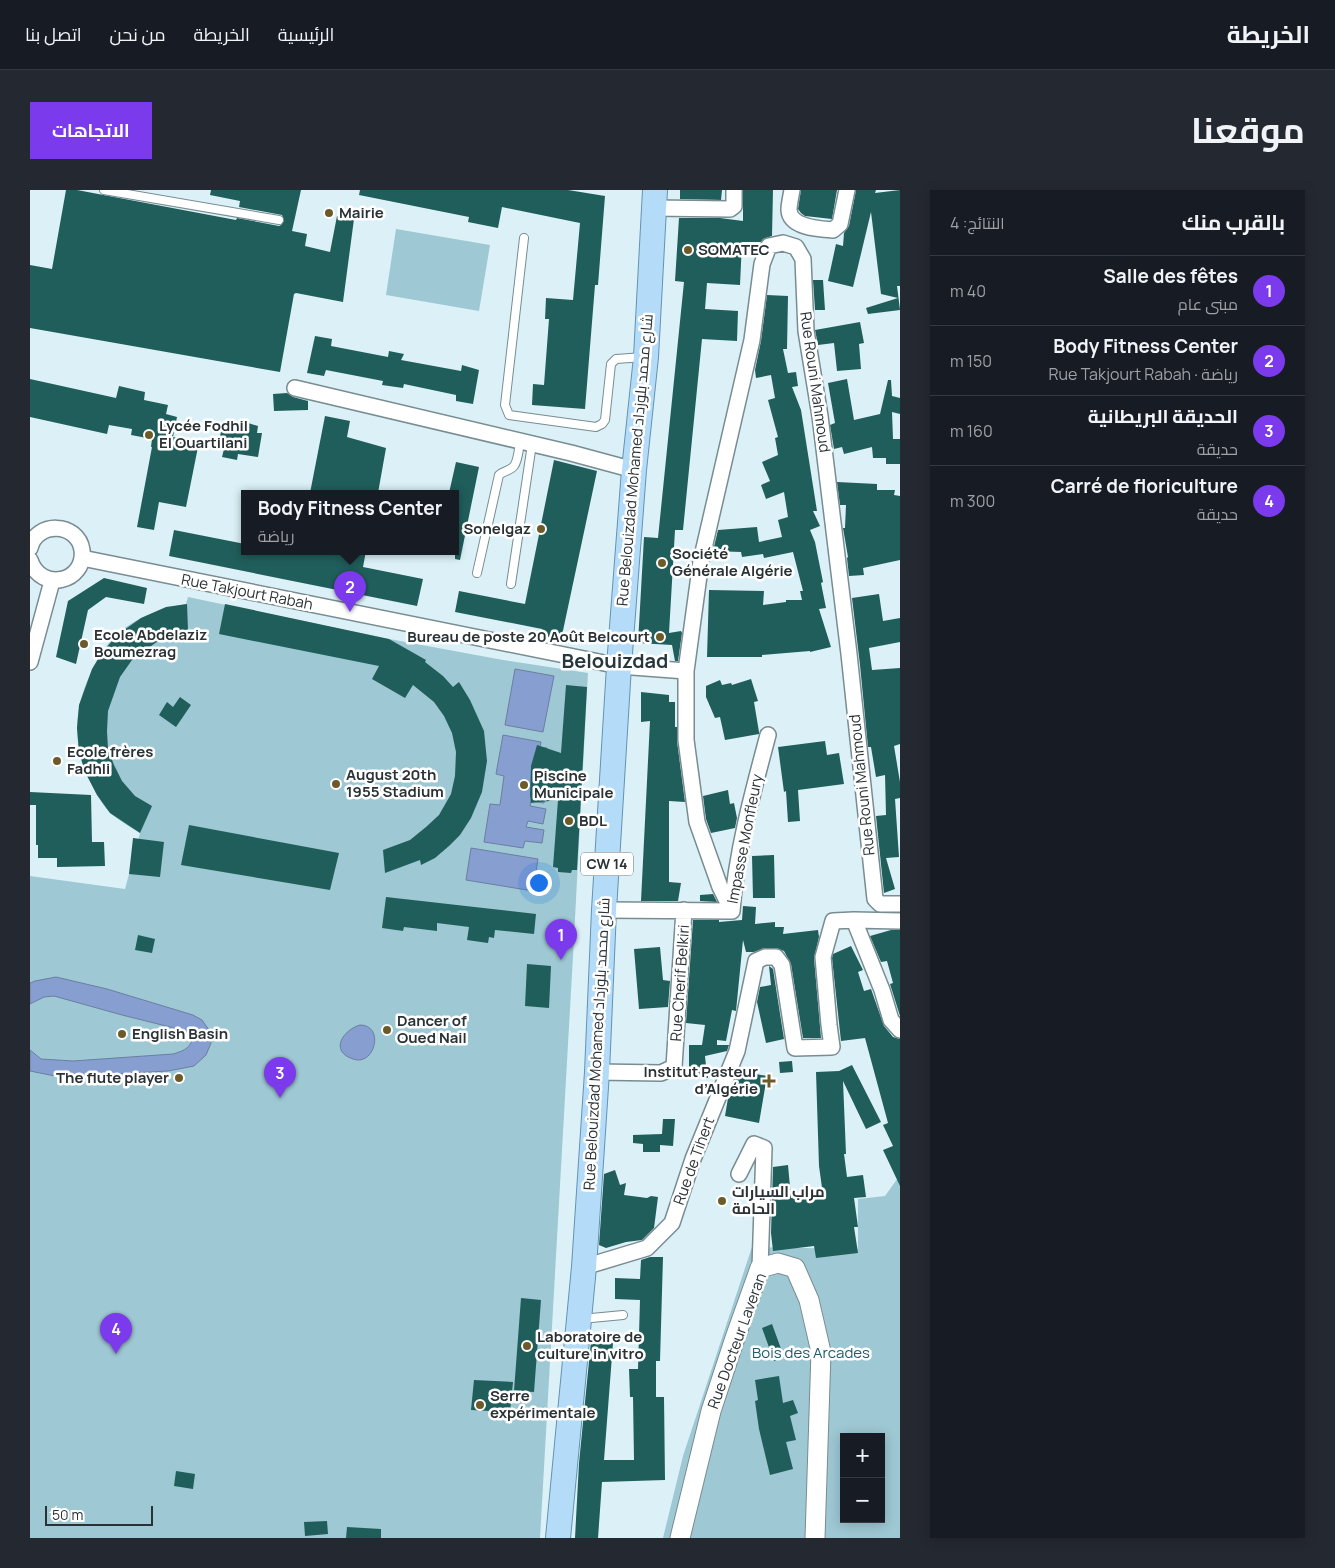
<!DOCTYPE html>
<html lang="ar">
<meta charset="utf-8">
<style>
:root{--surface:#171b24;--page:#242831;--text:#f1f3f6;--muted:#9ea1a6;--line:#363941;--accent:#7c3aed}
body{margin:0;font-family:Manrope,Cairo,sans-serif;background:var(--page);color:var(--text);direction:rtl}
.controls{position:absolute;right:15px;bottom:15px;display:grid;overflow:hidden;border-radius:0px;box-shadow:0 2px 12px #0003}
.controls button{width:45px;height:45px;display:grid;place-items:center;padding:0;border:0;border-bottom:1px solid var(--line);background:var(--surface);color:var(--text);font:25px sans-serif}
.scale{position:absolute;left:15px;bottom:12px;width:108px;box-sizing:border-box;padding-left:5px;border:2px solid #2a3235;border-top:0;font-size:14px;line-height:18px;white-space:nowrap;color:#2a3235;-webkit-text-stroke:4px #fff;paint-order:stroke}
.you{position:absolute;left:508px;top:692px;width:18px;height:18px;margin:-12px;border:4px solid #fff;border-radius:50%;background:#1a73e8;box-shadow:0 0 0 8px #1a73e833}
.badge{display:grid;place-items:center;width:32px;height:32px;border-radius:50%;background:var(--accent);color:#fff;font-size:16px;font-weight:700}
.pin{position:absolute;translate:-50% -41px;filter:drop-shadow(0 1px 2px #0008)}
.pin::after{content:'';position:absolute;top:26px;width:18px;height:15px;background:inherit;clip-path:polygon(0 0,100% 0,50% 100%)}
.popup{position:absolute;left:211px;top:300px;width:218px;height:65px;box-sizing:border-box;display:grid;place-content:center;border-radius:0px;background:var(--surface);filter:drop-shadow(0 1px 4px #0005);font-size:16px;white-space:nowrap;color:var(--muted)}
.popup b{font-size:19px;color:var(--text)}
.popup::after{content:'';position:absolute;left:50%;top:100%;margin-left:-10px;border:10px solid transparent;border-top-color:var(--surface)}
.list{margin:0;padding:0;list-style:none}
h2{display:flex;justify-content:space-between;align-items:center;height:65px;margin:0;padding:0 20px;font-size:21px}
h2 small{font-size:16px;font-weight:400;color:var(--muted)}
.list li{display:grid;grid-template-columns:32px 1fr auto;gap:15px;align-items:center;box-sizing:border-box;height:70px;padding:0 20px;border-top:1px solid var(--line)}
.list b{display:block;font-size:19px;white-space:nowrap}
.list p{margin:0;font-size:16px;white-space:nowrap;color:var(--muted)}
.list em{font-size:16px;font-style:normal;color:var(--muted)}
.map{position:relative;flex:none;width:870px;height:1348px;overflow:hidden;direction:ltr;border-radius:0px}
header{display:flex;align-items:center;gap:30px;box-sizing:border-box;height:70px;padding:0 25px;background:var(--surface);border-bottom:1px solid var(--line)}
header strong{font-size:24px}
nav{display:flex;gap:28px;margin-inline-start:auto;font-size:18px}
.intro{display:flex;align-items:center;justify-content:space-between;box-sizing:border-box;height:120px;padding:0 30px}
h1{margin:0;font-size:35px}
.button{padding:12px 22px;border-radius:0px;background:var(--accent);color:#fff;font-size:18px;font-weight:700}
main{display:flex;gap:30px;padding:0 30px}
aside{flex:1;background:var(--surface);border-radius:0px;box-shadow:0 2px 12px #0003}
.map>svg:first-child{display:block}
</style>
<header>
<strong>الخريطة</strong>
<nav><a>الرئيسية</a><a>الخريطة</a><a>من نحن</a><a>اتصل بنا</a></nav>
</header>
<div class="intro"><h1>موقعنا</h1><a class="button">الاتجاهات</a></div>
<main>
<aside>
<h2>بالقرب منك<small>النتائج: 4</small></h2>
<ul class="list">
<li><span class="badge">1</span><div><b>Salle des fêtes</b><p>مبنى عام</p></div><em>40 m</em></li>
<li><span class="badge">2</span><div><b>Body Fitness Center</b><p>رياضة · Rue Takjourt Rabah</p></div><em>150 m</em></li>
<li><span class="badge">3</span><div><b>الحديقة البريطانية</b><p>حديقة</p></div><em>160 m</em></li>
<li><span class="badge">4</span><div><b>Carré de floriculture</b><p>حديقة</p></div><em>300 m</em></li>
</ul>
</aside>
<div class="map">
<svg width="870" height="1348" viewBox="0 0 870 1348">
<rect width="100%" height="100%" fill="#dbf1f7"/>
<path fill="#9ec8d3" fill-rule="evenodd" d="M366 39 460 55 449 121 356 105Z
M158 407 354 448 473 470 558 483 543 766 510 1348H0V686L95 699 110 643C100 637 90 631 81 624 73 616 67 605 62 595 40 554 43 512 67 472 72 462 79 451 87 444 107 427 131 418 156 414Z
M870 985V1348H633L653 1266 722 1057 828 1059V1009L855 1006ZM814 1247H851V1329H814Z"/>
<path fill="#879ed0" stroke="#6b7ea2" d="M485 479 524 486 513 542 475 535Z
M473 545 511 552 510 557 517 558C514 576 517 595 514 613L501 611 500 616 516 619 513 634 498 631 496 637 514 640 512 653 495 651 493 658 454 652 460 614 470 615 474 586 466 584Z
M441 658 508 669 503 701 436 690Z
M26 787 77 799 163 825 172 830 179 840 181 853 176 865 164 876 138 881 30 887 0 881V860L11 869 43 871 143 864C156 860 161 858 164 843L92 825 24 806 14 807 0 814V793L5 791Z
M330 835C355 835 345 877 323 869 299 861 313 840 330 835Z"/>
<path fill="#205e5b" d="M36 0H47L206 30 207 28 249 36 251 35 254 31 252 25 209 17 210 11 180 5 181 0H271L262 41 277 44 275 56 300 62 307 26 324 29 313 112 266 103 264 104 250 182 0 138V75L22 79Z
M330 0H538L575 6 568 95H565L555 219 502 215 503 194 514 195 519 129H515L516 108 543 110 550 33 472 17 468 38 438 32 439 27 329 5Z
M650 0H692L691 10 650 9Z
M713 0H743L742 46 733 49 731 52H712L710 95 677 93 675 119 708 121 707 151 672 149 653 340H645L639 443 651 441 652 443 648 471H645L642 455 608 453 614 347 628 348 654 92 645 91 649 28H690L713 31Z
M771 0H807L802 29 775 26 771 23 768 19Z
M826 0H846L845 3 870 0V96H867L870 120 838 124 836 118 868 108 851 104 841 22 823 97 798 91 806 54 813 56 814 43 819 36Z
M783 90H793L795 120H785Z
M737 105 758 106 757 159H753L758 183 766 182 768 196 762 197 771 220 787 321H783L790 336 780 340 785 352 793 392 791 393 796 418 789 419 801 457 780 462V461L732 465V467H677L679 400 734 401 733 415 756 412V410H772L770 401H773L763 362 734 368 733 364 712 367 711 362 683 361 688 340 727 337 729 352 752 347 748 330 758 327 754 302 736 309 731 295 740 291 732 272 748 265 745 248 748 247 738 210 745 208 741 185 726 188 725 180 731 151Z
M830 132 834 153 829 154 831 179 807 181 804 153 788 155 785 140Z
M285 146 302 149 301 156 358 167 359 161 374 164 371 170 431 181 432 175 449 180 443 214 426 211V205L374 194 373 198 352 195 353 191 296 180 294 186 277 183Z
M0 189 86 208 89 196 115 202 114 210 138 215 136 224 147 227 143 247 169 252 156 317 129 312 124 340 107 337 122 257H121L122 249 101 245 102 239 79 235 77 244 0 227Z
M817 189 824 230 850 224 858 190H861L862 206 870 208V224L862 222 863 249H870V274H856V268H843L842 257 814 264 812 257 804 259 800 235 805 233 798 193Z
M257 203 263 207 278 211V220L244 221 243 204Z
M295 226 320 231 317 247 356 258 348 303H280Z
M193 232 212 238 215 232 228 236 227 243H232L228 267 208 264 207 270 192 267 194 259 188 256Z
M524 270 567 281 531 450 511 445 512 439 425 422 429 401 495 414Z
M426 272 449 277 430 370 425 369V303H419Z
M807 292 847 294V300H865L864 305 870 306V370L833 378 834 385 819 386 817 368 818 367 813 338H815L816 315H810Z
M144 340 215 354V361H251L269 364V361H336L333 377 393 389 387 416 139 366Z
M74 388 117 398 114 414 76 407 58 420 46 474 26 467 38 411Z
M849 404 853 431 870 428V452L839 458 842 480 870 478V554L864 556 870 592V608L865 609 869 667 856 668 865 699 854 703 846 626 856 625 855 585 846 587 841 557H838L830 475 822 408Z
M157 414 158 440 128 451 102 470 90 487 78 521 77 541 78 559 84 575 92 591 105 606 122 616 110 643 80 623 67 605 55 582 49 562 47 538 49 515 62 479 71 464 87 445 111 428 136 417Z
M195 414 359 449 396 470 395 472 413 486 423 497 429 492 440 510 454 541 457 571 452 602 441 628 430 645 419 656 405 668 391 675 390 670 355 683 353 660 380 650 396 637 409 625 421 604 425 586 426 562 422 543 414 526 404 512 383 495 375 508 342 489 349 476 189 444Z
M721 489 728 511 724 512 729 542V544L695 550 690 527 685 528 676 507V496L690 490 692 495 701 493 702 495Z
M536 495 557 497 547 680H542L541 683 528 682V678L523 677 528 610 501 613 500 605 501 576 507 555 531 563Z
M611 502 639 505V512H645V537H647V551L655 612 639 611V692L651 693 648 711H611L620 531 611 532Z
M150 507 161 515 146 537 129 525 137 512 143 517Z
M795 551 797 565 809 563 814 594 768 600 770 631 758 632 756 601 754 602 748 557Z
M698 600 700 614 704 613 707 628 705 638 681 643 676 629 673 606Z
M0 602 61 605 62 652H74L75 676 27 677V668H8V655H6V615H0Z
M159 635 309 663 300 700 151 675Z
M103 648 134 652 130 687 99 684Z
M744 665 745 708H723L722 666Z
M683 704 687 712 670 711V705Z
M356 707 506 724 504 744 465 740 464 748 459 747 458 753 437 750 439 737 407 733V741L374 737 373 741 352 738Z
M713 716 726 717 725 734 745 732V737H754L753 744 788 740 789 747 784 768 791 848H773L761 774 754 761 746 758H735L724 762H716L713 750 706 821 702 820 696 851 687 850V855H699L697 861 675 866 676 876H677L678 888H659V855H672L675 835 656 833 663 730H689V732L712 730Z
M861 740H870V826L860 794 863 793 857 771 851 772 840 746Z
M108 745 125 749 122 763 105 760Z
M821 756 833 780 828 782 834 801 841 799 854 836 863 847 870 849V996L853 960 863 956 853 935 858 933 835 848 811 851 802 768 803 764Z
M630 757 633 790 640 791 638 817 609 819 604 759Z
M497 774 521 776 519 818 495 816Z
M739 776 743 779 754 849 736 853 727 812 730 797 741 795Z
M762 871 763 882 750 883 749 872Z
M822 875 851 932 836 939 813 891 816 964H814L817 987 833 985 836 1007 824 1008 828 1037H824L828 1063 786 1068 784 1056 743 1061 741 1043 743 977 758 975 761 1008 793 1005 789 976 786 882 809 881Z
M709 881 737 886 729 933 695 926 698 908Z
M633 929H645L643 956 630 955V962H613V954L603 953V945L632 944Z
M585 980 590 995 596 993 594 1005 617 1008 621 1006 628 1007 624 1038 612 1050 596 1052 576 1058 569 1055 574 984Z
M620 1067H633L630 1171H626V1207H634L635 1290 572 1292 568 1348H545L549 1273 561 1151 583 1153 574 1270H604L603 1207H600L599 1179H608L610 1110 585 1109V1088L610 1089 611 1070Z
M491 1108 511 1110 504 1202 484 1201Z
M742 1134 754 1167 744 1171 732 1138Z
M749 1186 753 1213 763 1210 768 1223 760 1226 766 1250 756 1252 763 1279 740 1285 729 1239 725 1211 728 1210 725 1190Z
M444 1190 483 1192 480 1222 441 1220Z
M146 1281 165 1284 163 1299 144 1296Z
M297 1331 298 1344 275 1346 274 1332Z
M317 1337 351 1339V1348H316Z"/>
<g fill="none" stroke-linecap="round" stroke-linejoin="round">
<defs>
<path id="service" d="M74 0 249 30
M494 48 475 215 479 225 566 237 572 234 575 230 581 174 586 169 614 167
M447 383 469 285C473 281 480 281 484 276 488 271 489 258 490 252
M481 394 502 254
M551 1129 593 1125"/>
<path id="minor" d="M762 0C761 6 759 14 759 20 760 38 790 39 803 40L810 34 817 0
M623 18 700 19 704 16V0
M265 198 541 263 604 280
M0 358C6 331 48 332 52 360 56 392 11 403 0 370
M52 368 589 476 656 481 671 371 722 150 732 74 739 56 753 53 766 57 773 69 776 141 790 226 819 464 845 709 850 714H870
M0 472 22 391
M656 481V550L667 632 690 697 702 721C706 663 723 601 738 545
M574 720 702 721
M824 730 852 800 861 830 870 840
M567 882 631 883 644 877 654 720
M709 984 724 954 734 958 730 1078
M554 1077 617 1058 642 1033 663 969 707 861 726 771 735 767H746L752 775 765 858 802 857 799 835 793 767 803 731 824 730 870 731"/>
<path id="tertiary" d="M650 1348 681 1221 705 1148 730 1078 748 1073 765 1078 779 1110 791 1162 785 1348"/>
<path id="primary" d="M528 1348 554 1077 567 882 574 720 589 476 604 280 616 167 625 0"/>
</defs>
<use href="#service" stroke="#788c91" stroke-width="10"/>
<use href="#minor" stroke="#788c91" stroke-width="18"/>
<use href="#tertiary" stroke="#788c91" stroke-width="21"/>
<use href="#primary" stroke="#6392b2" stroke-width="26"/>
<use href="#service" stroke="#fff" stroke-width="8"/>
<use href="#minor" stroke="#fff" stroke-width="15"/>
<use href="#tertiary" stroke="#fff" stroke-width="19"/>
<use href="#primary" stroke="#b4dcf9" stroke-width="24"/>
</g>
<g fill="#6c5b29" stroke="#fff" stroke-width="2">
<circle cx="299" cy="23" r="5"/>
<circle cx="658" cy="60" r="5"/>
<circle cx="119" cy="245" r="5"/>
<circle cx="511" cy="339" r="5"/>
<circle cx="632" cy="373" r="5"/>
<circle cx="630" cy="447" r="5"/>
<circle cx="54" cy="454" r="5"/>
<circle cx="27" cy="571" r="5"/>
<circle cx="306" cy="594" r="5"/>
<circle cx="494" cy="595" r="5"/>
<circle cx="539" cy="631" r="5"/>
<circle cx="357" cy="840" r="5"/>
<circle cx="92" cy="844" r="5"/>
<circle cx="149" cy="888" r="5"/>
<path d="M736.5 883.5h5v5h5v5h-5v5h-5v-5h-5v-5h5z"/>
<circle cx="692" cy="1011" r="5"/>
<circle cx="497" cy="1156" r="5"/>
<circle cx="450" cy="1215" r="5"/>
</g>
<g text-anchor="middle" stroke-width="5" stroke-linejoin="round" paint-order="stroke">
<rect fill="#fff" stroke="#6a7072" stroke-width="1" x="551" y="662.5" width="52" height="23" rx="4"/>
<g font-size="14" font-weight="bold" fill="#2a3235">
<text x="577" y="679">CW 14</text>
</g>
<g font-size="15" font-weight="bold" fill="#2a3235" stroke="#fff" text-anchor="start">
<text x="309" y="28">Mairie</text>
<text x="668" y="65">SOMATEC</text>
<text x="129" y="241">Lycée Fodhil<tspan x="129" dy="17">El Ouartilani</tspan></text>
<text x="501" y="344" text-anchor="end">Sonelgaz</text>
<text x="642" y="369">Société<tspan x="642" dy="17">Générale Algérie</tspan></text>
<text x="64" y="450">Ecole Abdelaziz<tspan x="64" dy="17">Boumezrag</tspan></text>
<text x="620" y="452" text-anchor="end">Bureau de poste 20 Août Belcourt</text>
<text x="37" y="567">Ecole frères<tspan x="37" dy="17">Fadhli</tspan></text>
<text x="316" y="590">August 20th<tspan x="316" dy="17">1955 Stadium</tspan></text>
<text x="504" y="591">Piscine<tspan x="504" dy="17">Municipale</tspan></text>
<text x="549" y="636">BDL</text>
<text x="367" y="836">Dancer of<tspan x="367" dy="17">Oued Nail</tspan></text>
<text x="102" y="849">English Basin</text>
<text x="728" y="887" text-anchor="end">Institut Pasteur<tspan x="728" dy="17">d’Algérie</tspan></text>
<text x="139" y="893" text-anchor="end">The flute player</text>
<text x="702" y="1007">مراب السيارات<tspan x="702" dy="17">الحامة</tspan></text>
<text x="507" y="1152">Laboratoire de<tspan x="507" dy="17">culture in vitro</tspan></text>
<text x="460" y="1211">Serre<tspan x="460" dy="17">expérimentale</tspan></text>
</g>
<g font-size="15" fill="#2a3235" stroke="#fff">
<text transform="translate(785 192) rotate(82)" y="5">Rue Rouni Mahmoud</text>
<text transform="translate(605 270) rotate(-85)" y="5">Rue Belouizdad Mohamed شارع محمد بلوزداد</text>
<text transform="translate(217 402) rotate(11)" y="5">Rue Takjourt Rabah</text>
<text transform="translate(832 595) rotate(-96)" y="5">Rue Rouni Mahmoud</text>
<text transform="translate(715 649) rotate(-79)" y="5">Impasse Monfleury</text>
<text transform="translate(650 793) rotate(-86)" y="5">Rue Cherif Belkiri</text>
<text transform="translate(567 854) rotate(-87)" y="5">Rue Belouizdad Mohamed شارع محمد بلوزداد</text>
<text transform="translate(664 971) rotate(-70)" y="5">Rue de Tihert</text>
<text transform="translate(707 1151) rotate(-70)" y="5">Rue Docteur Laveran</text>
</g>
<g font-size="15" fill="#205d6a" stroke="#fff">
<text x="781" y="1168">Bois des Arcades</text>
</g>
<g font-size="20" font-weight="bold" fill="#26383d" stroke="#fff">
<text x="585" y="478">Belouizdad</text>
</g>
</g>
</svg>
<div class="controls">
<button>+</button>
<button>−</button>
</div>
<div class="scale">50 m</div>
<div class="you"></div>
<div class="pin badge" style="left:531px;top:770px">1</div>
<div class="pin badge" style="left:320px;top:422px">2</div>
<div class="popup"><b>Body Fitness Center</b>رياضة</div>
<div class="pin badge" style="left:250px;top:908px">3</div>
<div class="pin badge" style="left:86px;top:1164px">4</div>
</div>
</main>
